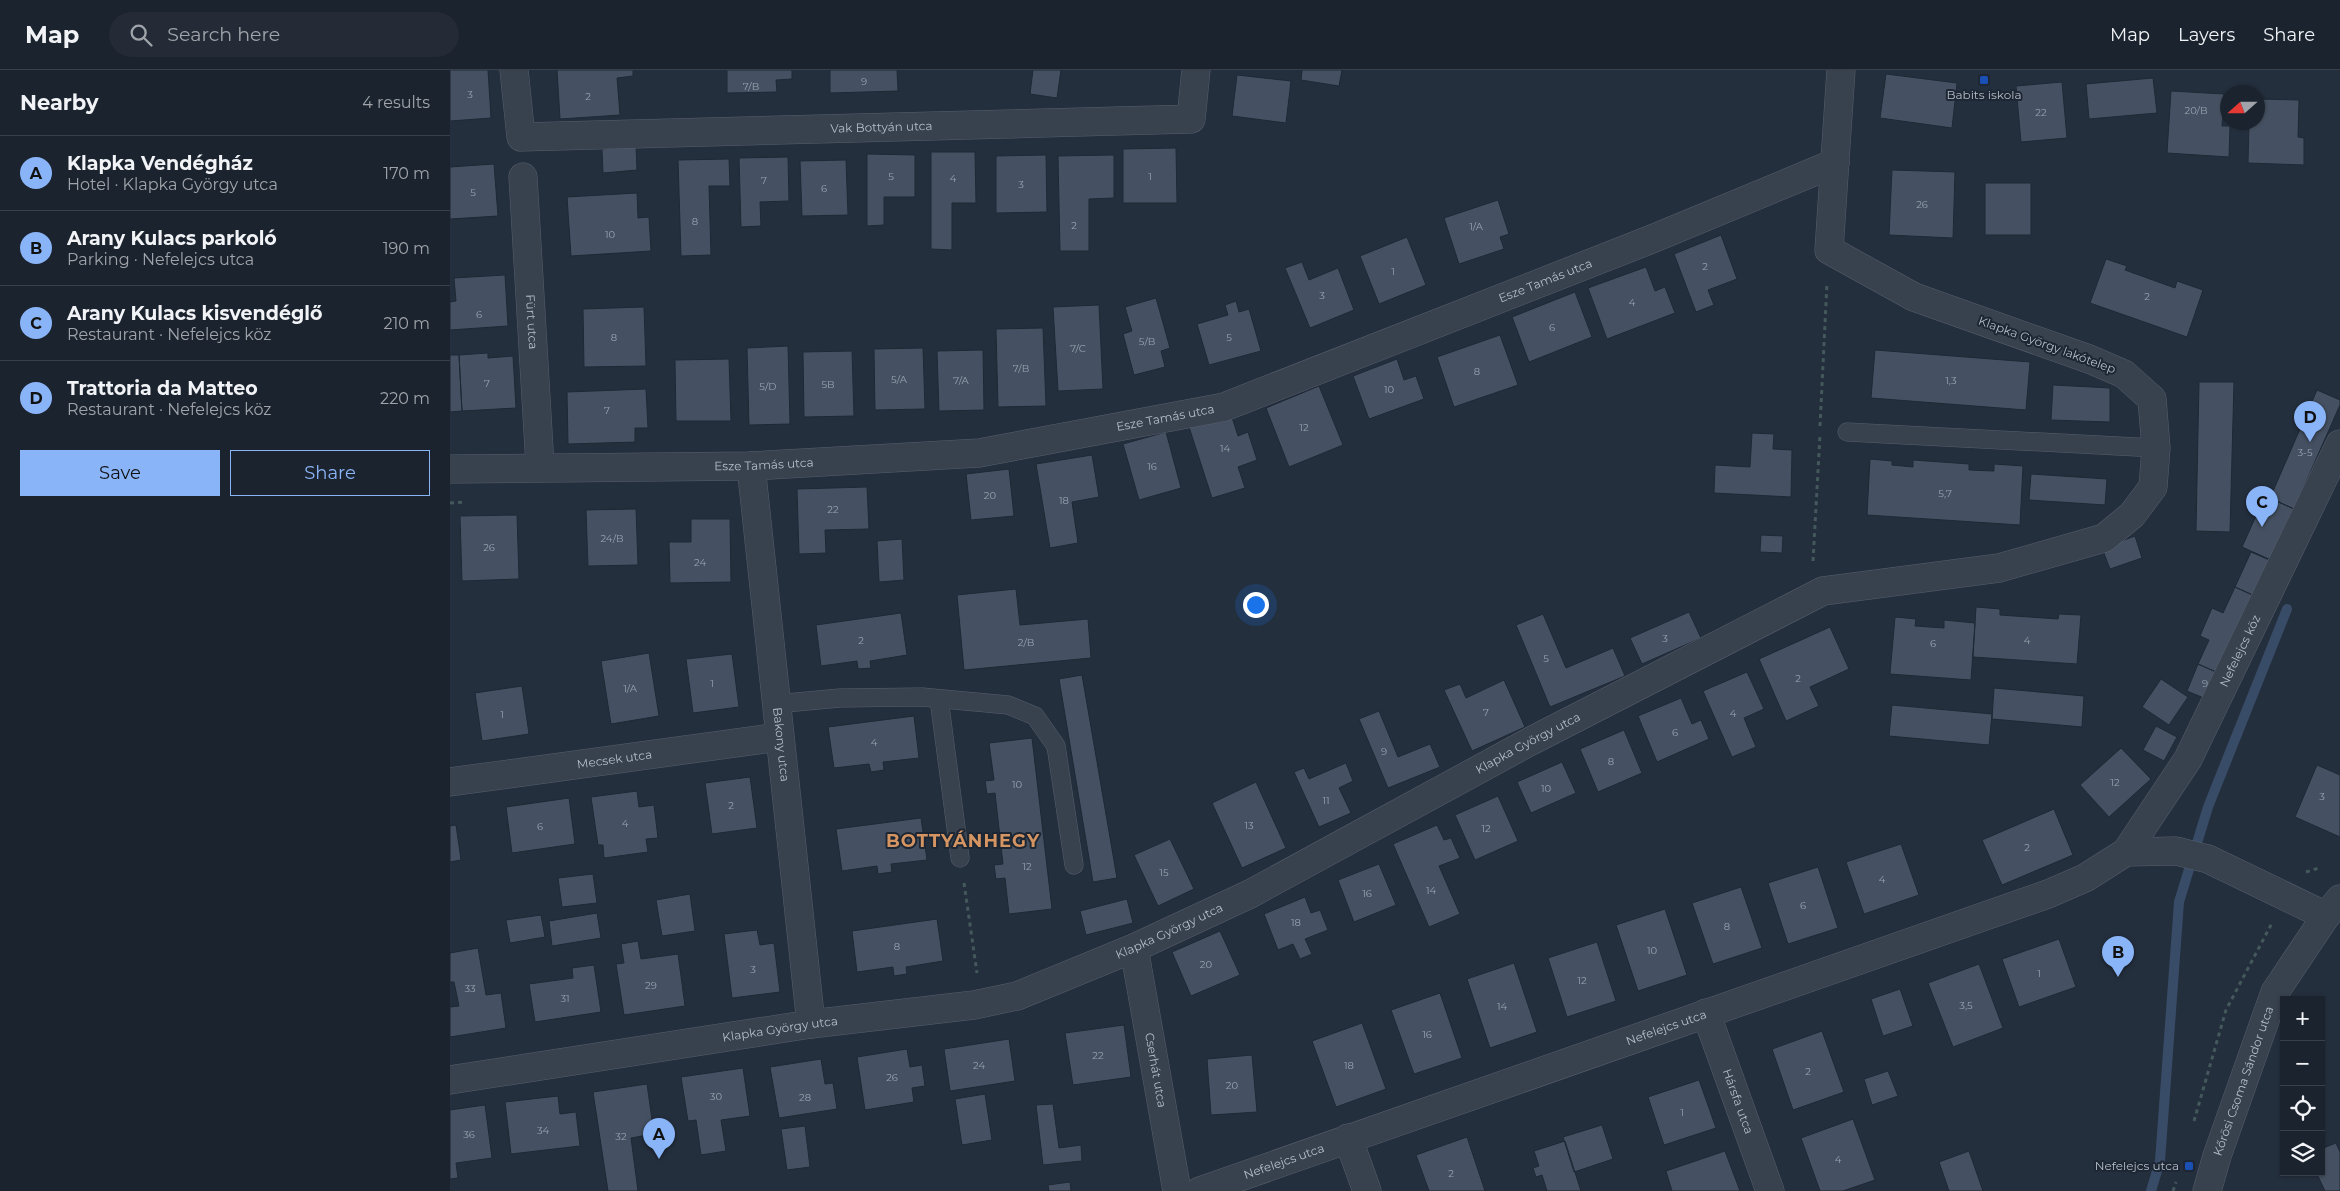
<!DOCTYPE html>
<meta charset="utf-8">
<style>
:root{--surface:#1b232e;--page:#242b36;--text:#f1f3f6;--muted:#a0a4aa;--line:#39404a;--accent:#8ab4f8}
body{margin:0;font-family:Montserrat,sans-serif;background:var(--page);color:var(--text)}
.controls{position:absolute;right:15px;bottom:15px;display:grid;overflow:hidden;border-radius:0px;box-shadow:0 1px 4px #0004}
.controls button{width:45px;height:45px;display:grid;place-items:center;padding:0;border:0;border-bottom:1px solid var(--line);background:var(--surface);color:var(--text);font:25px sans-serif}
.compass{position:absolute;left:1770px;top:15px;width:45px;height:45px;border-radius:50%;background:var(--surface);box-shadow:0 1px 4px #0004;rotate:249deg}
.you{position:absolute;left:805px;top:534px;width:18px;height:18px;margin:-12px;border:4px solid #fff;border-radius:50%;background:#1a73e8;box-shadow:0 0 0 8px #1a73e833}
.badge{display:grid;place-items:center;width:32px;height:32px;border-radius:50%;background:var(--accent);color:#111;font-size:16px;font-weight:700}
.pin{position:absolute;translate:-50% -41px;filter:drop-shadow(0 1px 2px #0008)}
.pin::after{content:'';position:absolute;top:26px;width:18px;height:15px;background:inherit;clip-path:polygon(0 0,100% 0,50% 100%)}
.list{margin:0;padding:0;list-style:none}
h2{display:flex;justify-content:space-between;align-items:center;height:65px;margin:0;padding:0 20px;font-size:21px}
h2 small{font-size:16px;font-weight:400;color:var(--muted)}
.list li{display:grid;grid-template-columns:32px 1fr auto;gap:15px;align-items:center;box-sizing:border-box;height:75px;padding:0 20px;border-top:1px solid var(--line)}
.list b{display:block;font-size:19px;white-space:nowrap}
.list p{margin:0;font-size:16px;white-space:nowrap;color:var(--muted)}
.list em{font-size:16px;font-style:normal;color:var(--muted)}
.actions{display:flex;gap:10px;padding:15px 20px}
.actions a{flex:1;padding:11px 0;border:1px solid var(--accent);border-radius:0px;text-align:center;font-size:18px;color:var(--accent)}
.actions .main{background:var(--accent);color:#111}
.icon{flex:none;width:28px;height:28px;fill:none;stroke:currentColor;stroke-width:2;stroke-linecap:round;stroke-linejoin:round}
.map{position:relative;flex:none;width:1890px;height:1121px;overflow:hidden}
header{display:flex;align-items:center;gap:30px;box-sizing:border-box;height:70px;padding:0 25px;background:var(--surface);border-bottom:1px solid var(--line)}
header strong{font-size:24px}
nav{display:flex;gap:28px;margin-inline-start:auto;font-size:18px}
.search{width:350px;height:45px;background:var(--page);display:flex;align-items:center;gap:12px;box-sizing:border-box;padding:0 18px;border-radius:28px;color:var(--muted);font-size:19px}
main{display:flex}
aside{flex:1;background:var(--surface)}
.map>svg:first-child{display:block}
</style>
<header>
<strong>Map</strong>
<div class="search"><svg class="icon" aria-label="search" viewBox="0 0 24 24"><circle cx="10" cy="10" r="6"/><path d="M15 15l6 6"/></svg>Search here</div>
<nav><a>Map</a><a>Layers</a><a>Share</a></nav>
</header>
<main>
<aside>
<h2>Nearby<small>4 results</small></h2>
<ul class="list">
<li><span class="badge">A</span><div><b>Klapka Vendégház</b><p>Hotel · Klapka György utca</p></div><em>170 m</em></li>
<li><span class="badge">B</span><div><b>Arany Kulacs parkoló</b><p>Parking · Nefelejcs utca</p></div><em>190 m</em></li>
<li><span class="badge">C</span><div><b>Arany Kulacs kisvendéglő</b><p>Restaurant · Nefelejcs köz</p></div><em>210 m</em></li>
<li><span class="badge">D</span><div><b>Trattoria da Matteo</b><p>Restaurant · Nefelejcs köz</p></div><em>220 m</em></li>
</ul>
<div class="actions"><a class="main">Save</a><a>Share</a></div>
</aside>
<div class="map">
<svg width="1890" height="1121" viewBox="0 0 1890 1121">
<rect width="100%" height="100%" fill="#242f3e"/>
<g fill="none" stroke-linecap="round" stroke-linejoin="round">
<path stroke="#394c67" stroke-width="10" d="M1701 1121 1710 1091 1729 832 1758 737 1837 539"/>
</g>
<path fill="#455162" stroke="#1f2835" d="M0 0H38L41 48 0 51Z
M107 0H183V6L167 8 170 45 110 49Z
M277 0H342V9L326 10 327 22 277 23Z
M380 0H447L448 21 380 23Z
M583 0H611L607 28 580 24Z
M852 0H892L889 16 851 10Z
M1436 4 1507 13 1502 58 1430 48Z
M787 5 841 11 836 53 782 46Z
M1703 8 1707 43 1639 49 1636 14Z
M1612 12 1617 68 1571 72 1566 16Z
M1721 21 1774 24 1772 56H1780L1779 87 1717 83Z
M1808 29 1849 30 1848 67 1854 68V95L1798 93 1799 52H1808Z
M186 76 187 100 153 103 152 79Z
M726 78 727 133H673V79Z
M481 82H525L526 133H502V180L481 179Z
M417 84 465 85V127H434V155L417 156Z
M596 85 597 142 546 143V86Z
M664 85V128L639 129V181H610L608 86Z
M338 87 339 131 310 132 311 156 291 157 289 88Z
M279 89 280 116H259L261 185 231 186 228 90Z
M396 90 398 145 352 146 350 91Z
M44 94 48 146 0 149V97Z
M1442 100 1505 102 1503 168 1439 165Z
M1535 113H1581V165H1535Z
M187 123 188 148 199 147 201 181 121 186 117 127Z
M1048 130 1059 164 1050 167 1054 179 1009 194 994 148Z
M1271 165 1287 209 1258 220 1264 235 1246 242 1224 184Z
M957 167 976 215 929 234 910 186Z
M1656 189 1677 196 1675 200 1725 218 1727 211 1753 220 1737 267 1640 233Z
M852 192 859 210 888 198 904 240 860 258 835 198Z
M1196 197 1205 221 1215 217 1225 243 1157 269 1138 218Z
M55 205 58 256 0 260V232L6 231 4 208Z
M1125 222 1142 267 1079 292 1062 247Z
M706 228 720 278 711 281 715 297 684 305 673 264 682 261 675 237Z
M786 231 789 242 799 239 811 281 759 295 747 254 778 245 775 235Z
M649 235 653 319 608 321 603 237Z
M194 237 196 296 134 297 133 239Z
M593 258 596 336 548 337 546 259Z
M1050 265 1068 315 1004 337 987 287Z
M338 276 340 354 299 355 297 278Z
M473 278 475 339 425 340 424 279Z
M533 280 534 340 489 341 487 281Z
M1425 280 1580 292 1576 340 1421 328Z
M402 281 404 346 354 347 353 282Z
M38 283V288L63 286 66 338 12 341 9 285Z
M0 285H9L12 341 0 342Z
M279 289 281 351H226L225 290Z
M947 289 954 310 966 306 974 329 919 349 903 306Z
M1749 312H1784L1780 462 1746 461Z
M1603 315 1660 318V352L1601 350Z
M869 316 893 375 839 397 816 338Z
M196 319 198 358H185V372L118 374 117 322Z
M1867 320 1890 330V335L1844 439 1820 428Z
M781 344 788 366 798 362 807 390 788 397 795 418 762 428 739 357Z
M716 362 731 418 689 430 673 374Z
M1302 363 1324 364 1323 379 1342 380 1341 427 1264 423 1265 395 1300 397Z
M642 385 649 427 622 432 628 473 600 478 586 394Z
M1420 389 1442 391V395L1463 397V390L1519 394V400L1544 401V394L1573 396 1570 455 1417 445Z
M559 399 564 446 521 450 516 404Z
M1581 404 1657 409 1655 435 1579 430Z
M417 417 419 459 375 460 376 483 349 484 347 419Z
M1815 426 1844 439 1821 490 1792 477Z
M186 439 188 495 138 496 136 440Z
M67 445 69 509 12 511 10 446Z
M241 449H280L281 512 220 513 219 472H241Z
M1311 465 1333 466 1332 483 1310 482Z
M1685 466 1692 488 1660 499 1652 478Z
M452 469 454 510 429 512 427 471Z
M1801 482 1824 492 1807 527 1785 517Z
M1785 517 1807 527 1773 605 1748 594 1759 570 1750 566 1762 538 1773 543Z
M566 519 570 555 638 549 641 588 514 600 507 525Z
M1526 537 1550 539V545L1608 549 1609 544 1631 545 1627 594 1523 587Z
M1239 542 1251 568 1192 594 1180 568Z
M451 543 457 585 420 591 421 598 408 599 407 591 371 596 366 555Z
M1093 544 1116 598 1163 578 1175 606 1100 637 1066 555Z
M1445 547 1466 549 1465 556 1494 558V550L1525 553 1521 610 1440 604Z
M1380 557 1399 599 1360 617 1369 636 1336 651 1309 589Z
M199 583 209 646 161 654 151 591Z
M282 584 289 637 243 643 236 589Z
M1748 594 1773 605 1761 631 1737 621Z
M1297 602 1314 639 1294 648 1306 677 1282 687 1253 621Z
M632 605 667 808 643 812 609 609Z
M1711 609 1738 627 1719 655 1692 637Z
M1054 610 1075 657 1022 681 994 620 1010 614 1016 628Z
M72 616 79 664 32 671 25 623Z
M1544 618 1634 626 1632 657 1542 649Z
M1231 628 1242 654 1251 650 1259 669 1207 692 1188 646Z
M1442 635 1542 644 1539 675 1439 666Z
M929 641 948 687 980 674 990 697 938 718 909 649Z
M464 646 469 688 433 692 434 700 421 702 419 694 384 698 378 657Z
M1706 656 1727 667 1714 691 1693 680Z
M1174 660 1192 703 1148 722 1130 679Z
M582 668 602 839 559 844 555 808 546 809 544 795 553 794 545 723 537 724 535 711 544 710 539 673Z
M1671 678 1701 709 1659 747 1630 715Z
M1112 692 1126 723 1081 743 1067 712Z
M896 693 903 711 889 718 901 743 869 757 844 702 854 698 859 709Z
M1867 695 1890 705V767L1845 747Z
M300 707 307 758 262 764 255 713Z
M806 712 836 778 792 798 762 733Z
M187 721 189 737 204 735 208 768 196 769 198 782 154 788 153 775H148L141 727Z
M1048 726 1068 771 1025 790 1005 745Z
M119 728 125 774 62 783 56 737Z
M1604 739 1623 785 1552 815 1532 770Z
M471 748 477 790 441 794 442 802 428 804 427 796 392 801 386 759Z
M6 755 11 790 0 792V756Z
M987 755 994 770 1001 768 1010 788 989 796 1010 844 979 857 943 774Z
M720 769 744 819 708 836 684 785Z
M1451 774 1469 825 1414 844 1396 792Z
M929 794 946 835 904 852 888 810Z
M1368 797 1388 858 1338 874 1318 813Z
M143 804 147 833 112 837 108 808Z
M1291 817 1312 878 1263 894 1242 833Z
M240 824 245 861 212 866 206 830Z
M855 827 861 843 870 840 878 860 855 869 862 884 850 889 843 874 828 880 814 844Z
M677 829 683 853 636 865 630 841Z
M1215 839 1237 905 1188 921 1166 855Z
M147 843 151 868 102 876 99 851Z
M91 845 95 867 60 873 56 850Z
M487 849 493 891 456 897 457 904 444 906 443 897 407 902 402 861Z
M307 860 310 875 324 873 330 922 282 928 274 864Z
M770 861 790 905 741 926 722 882Z
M1609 869 1626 917 1569 937 1552 889Z
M188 871 191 889 228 884 235 936 174 945 166 894 174 893 171 874Z
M1147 872 1166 931 1117 947 1098 888Z
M28 878 36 925 51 923 56 958 0 967V937L9 936 4 912H0V883Z
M1064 893 1087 962 1040 978 1017 909Z
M1529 894 1553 958 1503 977 1478 913Z
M144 895 151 942 85 952 79 914 123 908 122 898Z
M1450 919 1463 956 1433 966 1421 929Z
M990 923 1012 988 964 1004 941 940Z
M912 953 936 1019 886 1037 862 971Z
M674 955 681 1007 623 1015 615 963Z
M1372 961 1394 1022 1343 1040 1322 979Z
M559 969 565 1011 500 1021 494 979Z
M457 979 460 997 472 995 475 1016 462 1018 464 1032 415 1040 407 987Z
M802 985 807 1042 761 1045 757 989Z
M371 989 375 1014 383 1013 387 1039 329 1048 320 997Z
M293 998 300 1046 271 1050 276 1081 251 1085 246 1050 238 1051 231 1007Z
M1438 1001 1448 1026 1422 1035 1414 1009Z
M1249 1010 1266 1058 1214 1075 1198 1027Z
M197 1014 204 1064 181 1068 188 1121H158L143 1022Z
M535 1024 542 1070 512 1075 505 1029Z
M108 1026 110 1044 126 1042 130 1076 61 1084 55 1032Z
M603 1034 609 1078 631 1075 632 1091 593 1095 586 1035Z
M35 1035 42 1088 6 1093 8 1108 0 1109V1040Z
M1403 1049 1425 1110 1393 1121H1370L1351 1068Z
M1152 1055 1163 1089 1124 1102 1113 1067Z
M355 1056 360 1097 337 1100 331 1059Z
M1017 1067 1035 1121H979L966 1085Z
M1115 1071 1131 1121H1097L1092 1105 1086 1107 1083 1098 1089 1096 1084 1081Z
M1886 1073 1890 1082V1121H1875L1866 1102H1871V1079Z
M1275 1081 1290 1121H1222L1216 1101Z
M1519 1081 1533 1121H1499L1489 1092Z
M620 1112 621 1121H599L598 1115Z"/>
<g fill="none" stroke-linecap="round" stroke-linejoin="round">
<defs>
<path id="lane" d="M1397 362 1706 378
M489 629 510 788
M325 634 390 628 472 627 558 635 585 646 606 676 624 795"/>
<g id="street">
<path id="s1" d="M64 0 71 67 741 49 746 0"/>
<path id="s2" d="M73 107 90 396"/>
<path id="s3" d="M301 396 361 954"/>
<path id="s4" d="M0 399 301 396 529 383 774 337 1202 169 1385 93"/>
<path id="s5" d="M0 712 329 667"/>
<path d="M1676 782 1726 781 1758 789 1876 846"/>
<path id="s6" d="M684 878 727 1121"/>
<path id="s7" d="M1256 943 1320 1121"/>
<path id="s8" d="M0 1010 361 954 524 935 567 926 684 878 800 824 1081 671 1373 521 1549 498 1654 468 1682 445 1703 417 1706 378 1702 329 1674 304 1639 289 1464 227 1379 180 1391 0"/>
<path d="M898 1068 917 1121"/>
<path id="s9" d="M750 1121 1598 824 1635 808 1676 782 1738 689 1890 374"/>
<path id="s10" d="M1757 1121 1767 1086 1825 922 1876 846 1890 829"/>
</g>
</defs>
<use href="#lane" stroke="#565f6c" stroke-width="19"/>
<use href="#street" stroke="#565f6c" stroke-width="29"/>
<path stroke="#44595c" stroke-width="3" stroke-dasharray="4 4" stroke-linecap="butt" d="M1370 356 1377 213
M0 433 14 432
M1363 491 1370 365
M1856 802 1869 798
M514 813 527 903
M1744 1051 1776 940 1822 853
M1723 1121 1726 1112"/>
<use href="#lane" stroke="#38414e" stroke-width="18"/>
<use href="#street" stroke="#38414e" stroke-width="28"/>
</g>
<g fill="#1a4fb4" stroke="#1d2633" stroke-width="2">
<rect x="1529" y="5" width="10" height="10" rx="2.5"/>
<rect x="1734" y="1091" width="10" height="10" rx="2.5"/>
</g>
<g text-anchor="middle" stroke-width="4" stroke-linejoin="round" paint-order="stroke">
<g font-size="10" fill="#98a1af">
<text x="414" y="15">9</text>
<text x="301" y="20">7/B</text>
<text x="20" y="28">3</text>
<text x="138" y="30">2</text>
<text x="1746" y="44">20/B</text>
<text x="1591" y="46">22</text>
<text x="441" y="110">5</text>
<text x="700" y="110">1</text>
<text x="503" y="112">4</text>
<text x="314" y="114">7</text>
<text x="571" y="118">3</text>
<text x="374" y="122">6</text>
<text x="23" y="126">5</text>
<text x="1472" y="138">26</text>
<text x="245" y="155">8</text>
<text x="624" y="159">2</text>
<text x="1026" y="160">1/A</text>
<text x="160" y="168">10</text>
<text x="1255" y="200">2</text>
<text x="943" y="205">1</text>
<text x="872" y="229">3</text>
<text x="1697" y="230">2</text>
<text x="1182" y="236">4</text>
<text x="29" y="248">6</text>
<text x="1102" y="261">6</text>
<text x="164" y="271">8</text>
<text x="779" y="271">5</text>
<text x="697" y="275">5/B</text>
<text x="628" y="282">7/C</text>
<text x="571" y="302">7/B</text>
<text x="1027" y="305">8</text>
<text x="449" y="313">5/A</text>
<text x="511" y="314">7/A</text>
<text x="1501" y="314">1,3</text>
<text x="37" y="317">7</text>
<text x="378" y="318">5B</text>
<text x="318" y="320">5/D</text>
<text x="939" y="323">10</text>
<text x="157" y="344">7</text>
<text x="854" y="361">12</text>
<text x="775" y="382">14</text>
<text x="1855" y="386">3-5</text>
<text x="702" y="400">16</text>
<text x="1495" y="427">5,7</text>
<text x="540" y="429">20</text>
<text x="614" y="434">18</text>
<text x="383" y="443">22</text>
<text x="162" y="472">24/B</text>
<text x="39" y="481">26</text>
<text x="250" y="496">24</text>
<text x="1215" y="572">3</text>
<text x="411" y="574">2</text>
<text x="1577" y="574">4</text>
<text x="576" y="576">2/B</text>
<text x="1483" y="577">6</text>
<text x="1096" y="592">5</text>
<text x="1348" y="612">2</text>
<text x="262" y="617">1</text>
<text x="1755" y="617">9</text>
<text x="180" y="622">1/A</text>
<text x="1036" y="646">7</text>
<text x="1283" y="647">4</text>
<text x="52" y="648">1</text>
<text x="1225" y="666">6</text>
<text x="424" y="676">4</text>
<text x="934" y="685">9</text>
<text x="1161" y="695">8</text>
<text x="1665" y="716">12</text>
<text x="567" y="718">10</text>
<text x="1096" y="722">10</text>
<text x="1872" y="730">3</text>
<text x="876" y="734">11</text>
<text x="281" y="739">2</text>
<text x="175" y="757">4</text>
<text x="799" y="759">13</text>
<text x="90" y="760">6</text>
<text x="1036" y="762">12</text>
<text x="1577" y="781">2</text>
<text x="577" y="800">12</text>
<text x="714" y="806">15</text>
<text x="1432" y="813">4</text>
<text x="981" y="824">14</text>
<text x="917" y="827">16</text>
<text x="1353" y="839">6</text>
<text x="846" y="856">18</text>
<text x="1277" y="860">8</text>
<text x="447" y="880">8</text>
<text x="1202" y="884">10</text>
<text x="756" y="898">20</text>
<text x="303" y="903">3</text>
<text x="1589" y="907">1</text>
<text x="1132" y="914">12</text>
<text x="201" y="919">29</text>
<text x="20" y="922">33</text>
<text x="115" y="932">31</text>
<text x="1516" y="939">3,5</text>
<text x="1052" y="940">14</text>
<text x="977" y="968">16</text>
<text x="648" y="989">22</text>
<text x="529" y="999">24</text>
<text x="899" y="999">18</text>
<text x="1358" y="1005">2</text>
<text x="442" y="1011">26</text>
<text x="782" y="1019">20</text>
<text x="266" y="1030">30</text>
<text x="355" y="1031">28</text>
<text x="1232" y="1046">1</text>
<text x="93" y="1064">34</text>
<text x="19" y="1068">36</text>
<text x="171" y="1070">32</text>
<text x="1388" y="1093">4</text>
<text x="1001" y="1107">2</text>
</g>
<g font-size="12" fill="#b4bcc9" stroke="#1d2633">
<text x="1534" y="29">Babits iskola</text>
<text x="1729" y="1100" text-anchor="end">Nefelejcs utca</text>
</g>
<g font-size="12" fill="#b4bcc9" stroke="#1d2633">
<text dy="4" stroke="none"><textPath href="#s1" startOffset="428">Vak Bottyán utca</textPath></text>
<text dy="4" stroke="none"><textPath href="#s4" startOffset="1124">Esze Tamás utca</textPath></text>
<text dy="4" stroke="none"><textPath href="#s2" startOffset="145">Fürt utca</textPath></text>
<text transform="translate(1597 275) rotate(20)" y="4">Klapka György lakótelep</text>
<text dy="4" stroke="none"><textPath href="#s4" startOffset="719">Esze Tamás utca</textPath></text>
<text dy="4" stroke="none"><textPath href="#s4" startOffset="314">Esze Tamás utca</textPath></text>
<text dy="4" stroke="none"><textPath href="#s9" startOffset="1219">Nefelejcs köz</textPath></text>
<text dy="4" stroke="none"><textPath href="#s8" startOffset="1144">Klapka György utca</textPath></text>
<text dy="4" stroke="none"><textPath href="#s3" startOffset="280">Bakony utca</textPath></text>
<text dy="4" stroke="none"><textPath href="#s5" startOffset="166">Mecsek utca</textPath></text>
<text dy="4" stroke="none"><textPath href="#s8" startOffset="739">Klapka György utca</textPath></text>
<text dy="4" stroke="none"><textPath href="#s9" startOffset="494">Nefelejcs utca</textPath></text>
<text dy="4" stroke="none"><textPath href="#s8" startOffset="334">Klapka György utca</textPath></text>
<text dy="4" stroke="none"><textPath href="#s6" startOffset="124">Cserhát utca</textPath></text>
<text dy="4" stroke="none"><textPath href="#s10" startOffset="116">Kőrösi Csoma Sándor utca</textPath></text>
<text dy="4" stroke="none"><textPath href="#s7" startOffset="94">Hársfa utca</textPath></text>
<text dy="4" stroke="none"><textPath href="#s9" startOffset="89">Nefelejcs utca</textPath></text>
</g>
<g font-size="18" font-weight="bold" letter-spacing="1" fill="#d59563" stroke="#1d2633">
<text x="513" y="777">BOTTYÁNHEGY</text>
</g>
</g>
</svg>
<div class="controls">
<button>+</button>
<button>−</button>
<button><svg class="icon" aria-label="locate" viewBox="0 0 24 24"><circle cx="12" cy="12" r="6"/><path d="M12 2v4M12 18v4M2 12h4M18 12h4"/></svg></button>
<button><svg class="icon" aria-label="layers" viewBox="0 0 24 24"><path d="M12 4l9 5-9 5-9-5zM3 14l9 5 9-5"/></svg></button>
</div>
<svg class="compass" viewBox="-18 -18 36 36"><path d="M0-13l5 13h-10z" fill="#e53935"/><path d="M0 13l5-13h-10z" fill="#a0a4aa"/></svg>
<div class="you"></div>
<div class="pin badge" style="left:209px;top:1089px">A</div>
<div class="pin badge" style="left:1668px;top:907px">B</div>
<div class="pin badge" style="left:1812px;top:457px">C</div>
<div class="pin badge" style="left:1860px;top:372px">D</div>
</div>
</main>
